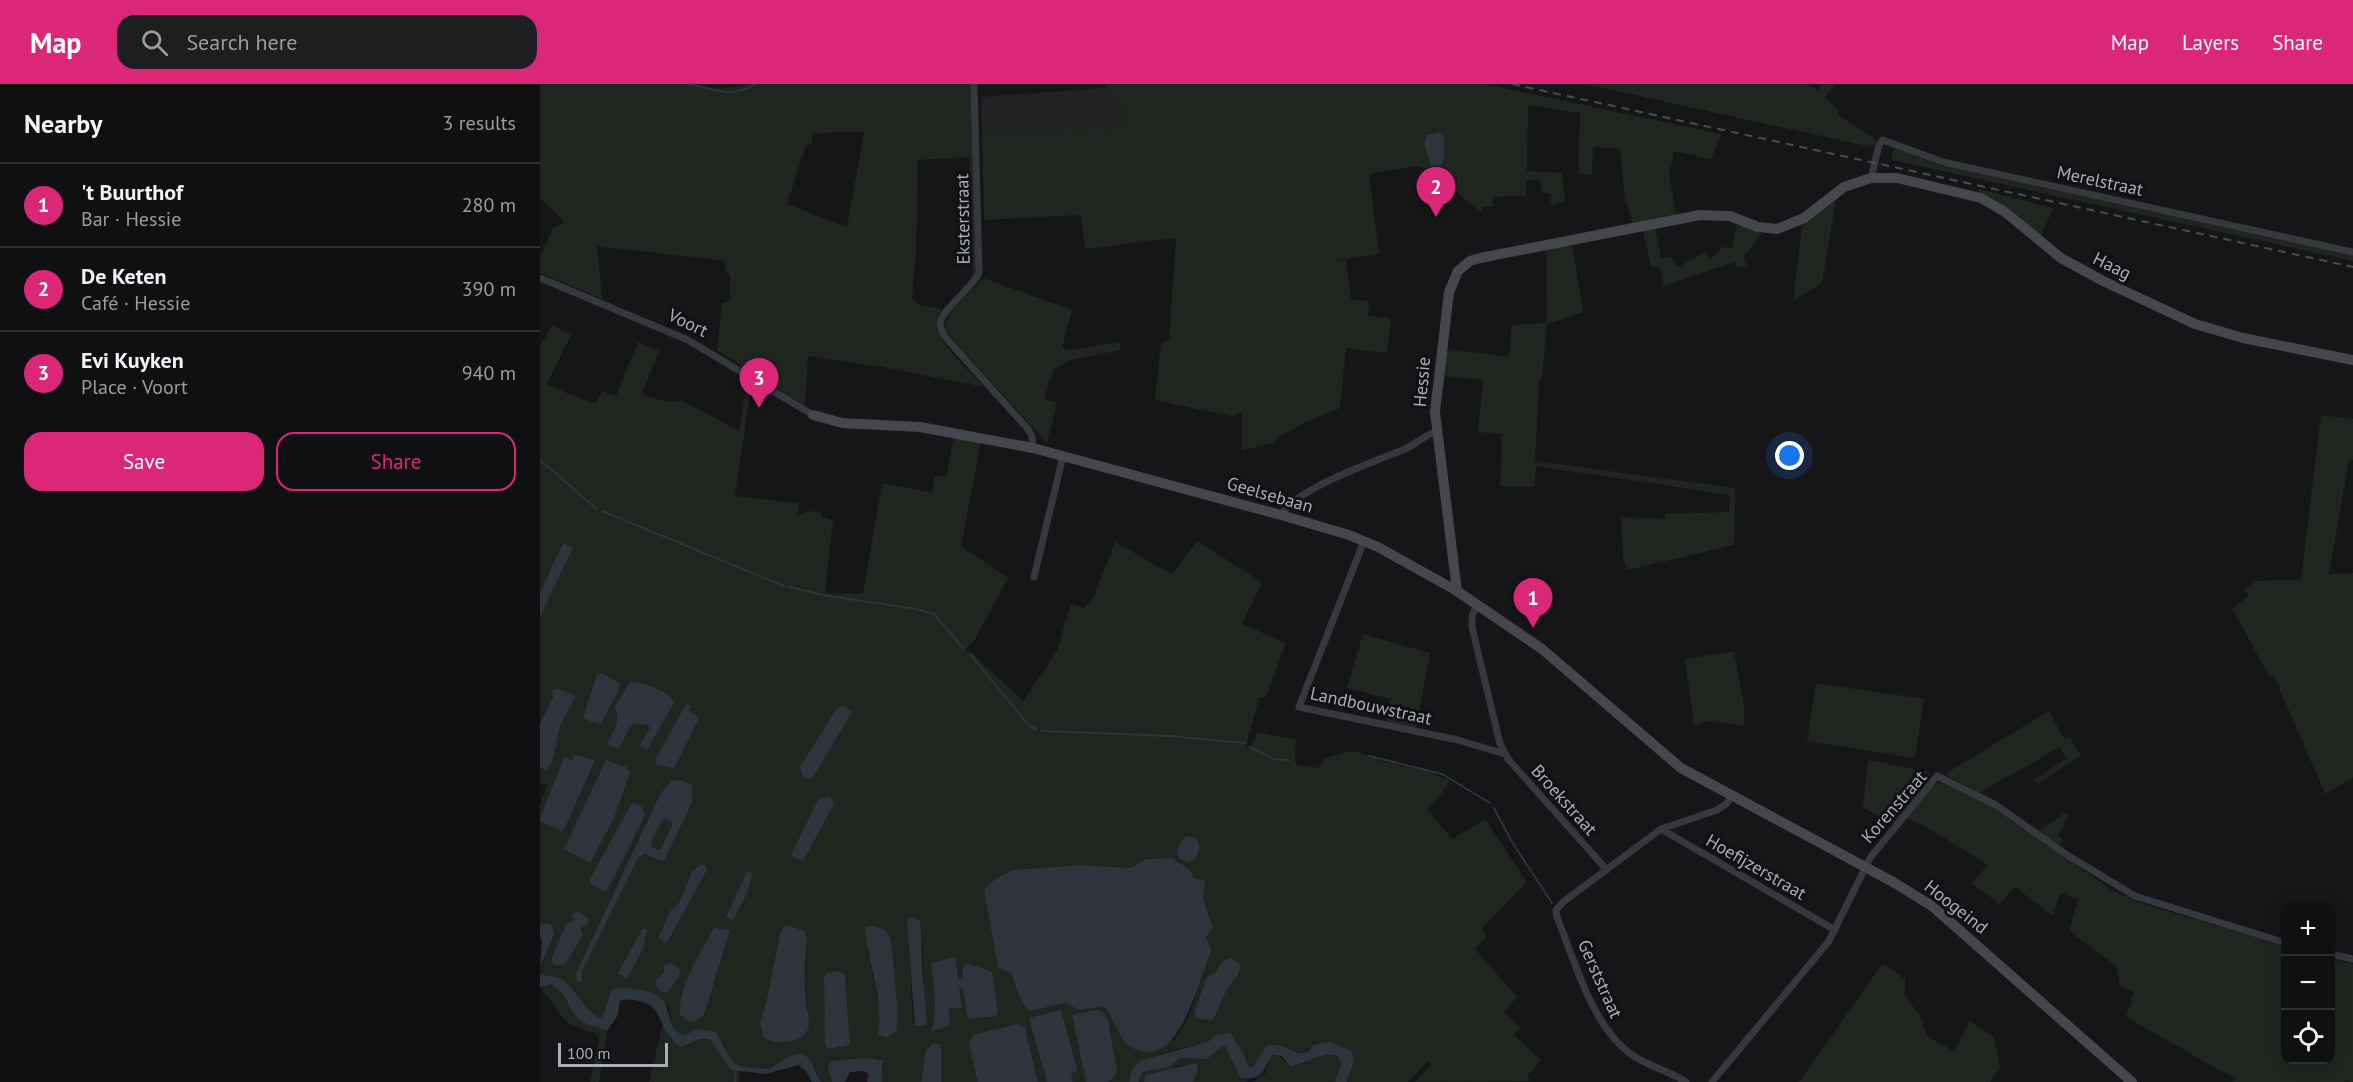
<!DOCTYPE html>
<meta charset="utf-8">
<style>
:root{--surface:#101012;--page:#1e1e20;--text:#f1f3f6;--muted:#9c9d9f;--line:#303032;--accent:#db2777}
body{margin:0;font-family:"PT Sans",sans-serif;background:var(--page);color:var(--text)}
.controls{position:absolute;right:18px;bottom:18px;display:grid;overflow:hidden;border-radius:12px;box-shadow:0 3px 15px #0003}
.controls button{width:54px;height:54px;display:grid;place-items:center;padding:0;border:0;border-bottom:2px solid var(--line);background:var(--surface);color:var(--text);font:30px sans-serif}
.scale{position:absolute;left:18px;bottom:15px;width:110px;box-sizing:border-box;padding-left:6px;border:3px solid #a8adb8;border-top:0;font-size:16px;line-height:21px;white-space:nowrap;color:#a8adb8;-webkit-text-stroke:4px #111113;paint-order:stroke}
.you{position:absolute;left:1250px;top:372px;width:21px;height:21px;margin:-15px;border:4px solid #fff;border-radius:50%;background:#1a73e8;box-shadow:0 0 0 9px #1a73e833}
.badge{display:grid;place-items:center;width:39px;height:39px;border-radius:50%;background:var(--accent);color:#fff;font-size:20px;font-weight:700}
.pin{position:absolute;translate:-50% -50px;filter:drop-shadow(0 2px 3px #0008)}
.pin::after{content:'';position:absolute;top:32px;width:21px;height:18px;background:inherit;clip-path:polygon(0 0,100% 0,50% 100%)}
.list{margin:0;padding:0;list-style:none}
h2{display:flex;justify-content:space-between;align-items:center;height:78px;margin:0;padding:0 24px;font-size:26px}
h2 small{font-size:20px;font-weight:400;color:var(--muted)}
.list li{display:grid;grid-template-columns:39px 1fr auto;gap:18px;align-items:center;box-sizing:border-box;height:84px;padding:0 24px;border-top:2px solid var(--line)}
.list b{display:block;font-size:22px;white-space:nowrap}
.list p{margin:0;font-size:20px;white-space:nowrap;color:var(--muted)}
.list em{font-size:20px;font-style:normal;color:var(--muted)}
.actions{display:flex;gap:12px;padding:18px 24px}
.actions a{flex:1;padding:14px 0;border:2px solid var(--accent);border-radius:18px;text-align:center;font-size:21px;color:var(--accent)}
.actions .main{background:var(--accent);color:#fff}
.icon{flex:none;width:33px;height:33px;fill:none;stroke:currentColor;stroke-width:2;stroke-linecap:round;stroke-linejoin:round}
.map{position:relative;flex:none;width:1813px;height:998px;overflow:hidden}
header{display:flex;align-items:center;gap:36px;box-sizing:border-box;height:84px;padding:0 30px;background:var(--accent);color:#fff}
header strong{font-size:28px}
nav{display:flex;gap:33px;margin-inline-start:auto;font-size:21px}
.search{width:420px;height:54px;background:var(--page);display:flex;align-items:center;gap:15px;box-sizing:border-box;padding:0 21px;border-radius:18px;color:var(--muted);font-size:22px}
main{display:flex}
aside{flex:1;background:var(--surface)}
.map>svg:first-child{display:block}
</style>
<header>
<strong>Map</strong>
<div class="search"><svg class="icon" aria-label="search" viewBox="0 0 24 24"><circle cx="10" cy="10" r="6"/><path d="M15 15l6 6"/></svg>Search here</div>
<nav><a>Map</a><a>Layers</a><a>Share</a></nav>
</header>
<main>
<aside>
<h2>Nearby<small>3 results</small></h2>
<ul class="list">
<li><span class="badge">1</span><div><b>'t Buurthof</b><p>Bar · Hessie</p></div><em>280 m</em></li>
<li><span class="badge">2</span><div><b>De Keten</b><p>Café · Hessie</p></div><em>390 m</em></li>
<li><span class="badge">3</span><div><b>Evi Kuyken</b><p>Place · Voort</p></div><em>940 m</em></li>
</ul>
<div class="actions"><a class="main">Save</a><a>Share</a></div>
</aside>
<div class="map">
<svg width="1813" height="998" viewBox="0 0 1813 998">
<rect width="100%" height="100%" fill="#161618"/>
<path fill="#222225" d="M565 4 582 17 585 45 442 50 441 13Z"/>
<path fill="#1e261f" fill-rule="evenodd" d="M0 0H152C170 5 188 6 207 0H431L437 176 435 192H433L429 73 378 76 376 169 372 213 379 221 402 225C399 230 395 236 396 243 398 259 433 291 445 303L342 283 268 272 265 322 177 266 182 219 190 218V190L185 188V177L57 162 62 215 0 189V175L12 145 25 138 0 114ZM324 48 307 143 247 120 266 61 272 60 273 49Z
M565 0H945L1181 50 1171 75 1133 67V74L1129 90 1136 131 1093 140 1085 116 1080 65 1053 63 1052 91 1038 90 1040 29 988 21 987 87 1022 89 1025 117 1011 122 1010 110 1002 109 1000 96H986V112L953 113V123L942 122V129L915 107 917 93H905V85L893 86 876 82 829 90 839 170 791 177 806 176 811 215 829 217 828 232 851 234 847 269 806 264 800 324 768 337 738 353 734 359 702 366V329H695V333L615 316 621 258 629 256 636 154 545 165 541 131 444 136 442 50 585 45 582 17 565 4Z
M1045 0H1267L1278 6 1282 0H1295L1285 14 1299 26 1298 31 1335 55 1336 59 1331 63Z
M1356 64 1399 81 1813 171V177L1352 76V70Z
M1439 105 1513 124 1501 152 1439 110Z
M1296 116 1282 199 1253 217 1262 141Z
M1197 139 1222 149 1204 172 1206 182 1196 184 1195 178 1124 202 1120 183H1111L1103 146 1115 144 1121 174 1130 173 1138 183 1165 168 1171 175 1183 163 1192 164Z
M1032 160 1043 228 1007 240 1002 292 999 300 995 377 1195 404 1194 461 1087 486 1083 472 1081 433 1125 435V430L1189 428 1190 411 996 382 994 403 960 402 962 350 938 348 943 296 902 292 906 265 969 273 972 241 1007 239 1006 168 1003 166Z
M443 194 532 226 522 264 528 266 581 258 580 266 528 277 514 285 504 315 517 318 507 359 405 247C404 227 431 210 443 194Z
M12 241 31 251 7 300 31 311 56 319 62 307 76 312 98 258 119 267 102 310 126 318 143 317 199 347 208 293 212 296 195 412 259 419 258 430H263L266 427 281 428V433L293 436 285 509 323 510 342 399 392 409 395 391 406 393 414 352 441 358 421 462 468 494 434 557 425 566 431 568 483 617 517 567 531 519 544 524 554 512 575 458 632 490 657 457 722 498 702 540 746 559 726 613 719 614C717 624 706 656 707 663H711L717 648 756 656 755 675 757 681 780 684 783 675 811 667 817 668 844 678 890 688 910 697 898 714 887 725 912 755 945 735 987 798 942 844 947 852 935 865 977 913 964 928 980 943 974 951 1001 976 987 993 991 997 875 998 892 980 888 977 868 998H807L814 976 771 964 761 970 726 962 713 984 708 983 695 955 641 964 601 976 592 985 589 998H568L575 992 577 986 568 936 544 929 532 931 546 998H533L531 989 538 986 521 926 507 998H514H401V973L389 960 381 998H342L344 980 340 975H327L291 995 292 998H281L276 985 249 972 229 985 200 982 194 979 189 972 182 958 157 945 143 952C132 945 131 937 129 924L107 907 77 903 71 907 63 932 60 934 50 928 38 914 0 890V883L5 873 6 839 0 841V737L23 748 55 678 35 670 32 676 24 673 0 734V721L7 701 0 699V684L6 686 12 678 21 640 36 612 15 604 11 607 13 614 0 639V532L33 464 23 459 0 508V263ZM120 710 152 719 121 777 105 770 99 773 42 888V895L37 898 35 895 36 888ZM633 774 654 794 673 842 666 854 672 867 664 884 649 932 635 956 586 959 572 932 564 921 539 926 525 919 481 917 471 889 458 884 444 806 451 798 473 786 541 781 591 784 606 775ZM167 786 127 859 119 854 131 826 139 819 151 789ZM372 834 380 837 382 852 386 941 373 937 367 841ZM102 845 106 855 87 894 77 889ZM241 846 267 854 265 904 269 937 220 939 227 914ZM351 855 358 928 357 947 347 954 338 951 341 935 327 864ZM423 881H430L452 888 458 926 419 903 421 924 409 925 410 941 391 947 395 938V922L419 885V895L423 896ZM701 887 686 907 676 931 654 930 666 894 675 889ZM286 889 305 891 310 961 290 965 284 926V893Z
M1781 331 1813 335V376H1809L1789 490 1813 489V694L1785 710 1734 592H1729L1692 524 1709 512 1704 505 1717 497 1761 495Z
M823 550 890 569 876 645 846 639 850 615 807 604Z
M1194 567 1204 622V642L1168 637 1154 642 1145 575Z
M1276 599 1384 615 1375 674 1267 657Z
M1509 627 1524 655 1529 653 1541 671 1498 700 1493 696 1526 675 1520 663 1439 709 1405 690Z
M1328 676 1389 688 1390 693 1354 740 1323 724Z
M1401 699 1459 726 1497 748 1525 729 1529 731 1518 752 1523 756 1514 766 1573 807 1607 821 1745 862 1746 976H1790L1791 875 1813 880V998L1805 996 1804 998H1692L1695 995 1586 933 1594 908 1580 902 1576 882 1529 847 1538 815 1520 809 1513 832 1475 803 1460 820 1431 799 1448 781 1388 744 1366 734 1391 702Z
M123 733 133 738 120 766 112 763 111 759Z
M1343 879 1365 895V912L1381 933 1387 953 1414 967 1430 937 1454 953 1460 984 1450 998H1259Z
M10 899C23 906 24 916 33 926 40 935 56 943 67 947L59 998H50L59 957 57 950C46 946 33 944 25 936 17 927 12 916 3 908L2 904Z
M123 938 131 956 148 961 157 955 170 956 191 986 200 987 199 998H109Z
M683 962H686L700 994 709 998H653L641 981 632 986 605 991 604 998H599L601 988 607 985 629 983 641 974 667 975Z
M738 970 745 978 757 982 783 971 797 972 801 979 796 995 795 998H712L725 990 730 974Z"/>
<path fill="#2c353c" fill-rule="evenodd" d="M899 48 904 53V76L901 81 891 82 884 60 887 51Z
M23 459 33 464 0 533V508Z
M60 589 79 599V606L60 641 43 634 57 590Z
M90 598C103 598 129 606 134 619L107 666 99 662 110 645 108 641 95 640 90 643 79 665 70 662 68 659 77 640V627L74 624Z
M16 604 36 612 21 640 12 678 6 686 0 684V639L13 614 11 607Z
M146 620 151 622 149 627 157 631 158 636 135 683 132 684 117 681 115 676Z
M304 622 312 628 273 693 269 695 263 693 260 683 297 624Z
M34 670 55 677 23 748 0 737V734L24 673 32 676Z
M66 676 86 683 90 688 74 734 50 779 24 765Z
M139 696 152 700V719L124 776 121 777 105 770 99 773 42 888V897L37 898 35 891 120 710 132 697ZM123 734 133 739 120 766 112 763 111 759Z
M287 712 292 714 294 720 263 777 253 773 252 769 278 716Z
M94 719 102 723 105 732 66 808 50 800 51 793 91 720Z
M647 752C665 753 661 773 649 779L640 775C634 767 640 757 647 752Z
M633 774 651 787 654 794 665 796 663 815 673 843 666 854 672 866C658 894 638 998 587 960 580 954 572 932 564 922L539 926 525 919 489 927 481 917 471 889 458 884 444 806 451 798 473 786 541 781 591 784 606 775Z
M160 781H165L167 786 127 859 118 854 131 826 139 819 151 789Z
M210 787 212 791 206 811 193 836 186 833 207 788Z
M36 828H40L49 836 47 841 40 844 43 850 25 881H15L12 878V874L26 840 34 836 32 830Z
M372 834 380 837C382 851 381 865 382 879 383 900 387 920 386 941L375 942 367 841 368 835Z
M6 839 11 840 14 850 0 883 2 856 0 854V841Z
M246 841 265 847 267 854C265 876 263 902 267 924 268 932 271 940 267 947 258 961 237 960 224 954L220 939 227 914 241 846Z
M325 842H333L345 846 351 855 358 928 357 947 347 954 338 951C344 915 327 878 325 842Z
M174 844 190 846 164 931 154 938 146 936 140 930C139 899 160 870 174 844Z
M102 845H107L103 865 87 894 77 890Z
M415 873 419 895H423V881L430 880 452 888 458 926 456 932 428 935 423 905 419 903 422 924 409 925 410 941 391 948C399 927 393 901 391 879Z
M690 874 701 881C700 891 692 898 687 906 681 916 679 927 672 936L658 935 654 930 666 894 675 889 682 878Z
M131 879 140 886 139 893 127 909C119 908 117 904 115 897L124 888V882Z
M299 887 305 891 310 961 290 965 285 962 284 893 286 889Z
M0 890C9 893 20 892 27 899 39 911 44 925 60 934L63 932 71 906C79 902 87 904 95 905 141 910 118 936 143 952L157 945 176 948 189 972 194 979 200 982 229 985 249 972 261 970 269 974 281 998H272L266 987 258 981 226 990 191 986 170 956C159 952 151 960 140 963 112 942 129 913 80 916L78 931 67 947C59 944 47 941 40 936 27 926 28 908 10 900L0 904Z
M521 926 538 987 531 989 533 998H507L489 934Z
M557 926 564 929 568 936 577 986 575 992 568 998H546L532 931Z
M478 940 485 944 498 998H438L429 960 433 951Z
M690 949 703 969 709 983 713 984 726 962C748 956 754 978 771 965L773 961 790 958 811 967 814 976 807 998H795L801 979 797 972C779 967 767 981 750 982L742 972 733 971C723 982 725 998 700 994L686 963 683 962 667 975 641 974 629 983 602 988 599 998H589L592 985 601 976 668 958 675 951Z
M392 959 401 961V998H381L386 966Z
M327 974 343 976 342 998H327L328 990 324 987 310 988 305 998H292L288 981 291 977Z
M656 979 658 984 653 998H604L605 991Z"/>
<g fill="none" stroke-linecap="round" stroke-linejoin="round">
<path stroke="#2c353c" stroke-width="2" d="M149 0C174 5 192 15 215 0
M0 376 57 425
M62 427 244 502
M250 503 282 511 376 525 394 530 423 564
M431 571 489 642 496 645
M502 647 630 652 705 659
M710 663 734 675 749 676
M829 672 902 690 950 719
M954 724 972 758 1012 819
M195 998 196 986"/>
<path stroke="#37383d" stroke-width="7" d="M434 0 439 189C431 205 401 227 400 239 400 245 402 248 405 253L487 344 492 352 493 364
M1331 94 1339 61 1343 56 1403 78 1813 168
M0 194 148 256 273 331
M741 431C757 404 834 378 865 365 876 360 885 351 897 347
M824 457 759 623 918 656 965 670
M494 493 523 372
M937 521 932 532V543L960 660 968 675 1067 786
M1121 745 1295 846
M1790 870 1813 875
M1146 998C1129 987 1108 982 1092 971 1052 943 1035 877 1017 833L1016 826 1023 818 1121 745 1177 726 1186 720 1192 712
M1172 998 1289 857 1330 774 1397 692 1456 721 1527 771 1595 812 1746 859"/>
<path stroke="#45474d" stroke-width="10" d="M273 331 302 339 380 343 493 364 741 431 809 451 838 463 917 507 1002 565 1141 684 1353 798 1392 822 1592 998
M917 507 895 328 909 208 918 187 930 177 940 174 1160 131 1190 132 1218 143 1237 145 1264 134 1304 103 1331 94H1357L1441 114 1465 128 1521 174 1563 197 1655 240 1703 254 1813 276"/>
<path stroke="#4a4c52" stroke-width="2" stroke-dasharray="8 6" stroke-linecap="butt" d="M972 0 1813 183"/>
</g>
<g text-anchor="middle" stroke-width="6" stroke-linejoin="round" paint-order="stroke">
<g font-size="18" fill="#a8adb8" stroke="#111113">
<text transform="translate(1560 97) rotate(12)" y="6">Merelstraat</text>
<text transform="translate(423 135) rotate(-91)" y="6">Eksterstraat</text>
<text transform="translate(1572 182) rotate(26)" y="6">Haag</text>
<text transform="translate(148 239) rotate(26)" y="6">Voort</text>
<text transform="translate(882 298) rotate(-85)" y="6">Hessie</text>
<text transform="translate(730 411) rotate(16)" y="6">Geelsebaan</text>
<text transform="translate(831 622) rotate(12)" y="6">Landbouwstraat</text>
<text transform="translate(1024 716) rotate(48)" y="6">Broekstraat</text>
<text transform="translate(1354 723) rotate(-49)" y="6">Korenstraat</text>
<text transform="translate(1216 783) rotate(30)" y="6">Hoefijzerstraat</text>
<text transform="translate(1416 823) rotate(38)" y="6">Hoogeind</text>
<text transform="translate(1060 895) rotate(66)" y="6">Gerststraat</text>
</g>
</g>
</svg>
<div class="controls">
<button>+</button>
<button>−</button>
<button><svg class="icon" aria-label="locate" viewBox="0 0 24 24"><circle cx="12" cy="12" r="6"/><path d="M12 2v4M12 18v4M2 12h4M18 12h4"/></svg></button>
</div>
<div class="scale">100 m</div>
<div class="you"></div>
<div class="pin badge" style="left:993px;top:544px">1</div>
<div class="pin badge" style="left:896px;top:133px">2</div>
<div class="pin badge" style="left:219px;top:324px">3</div>
</div>
</main>
